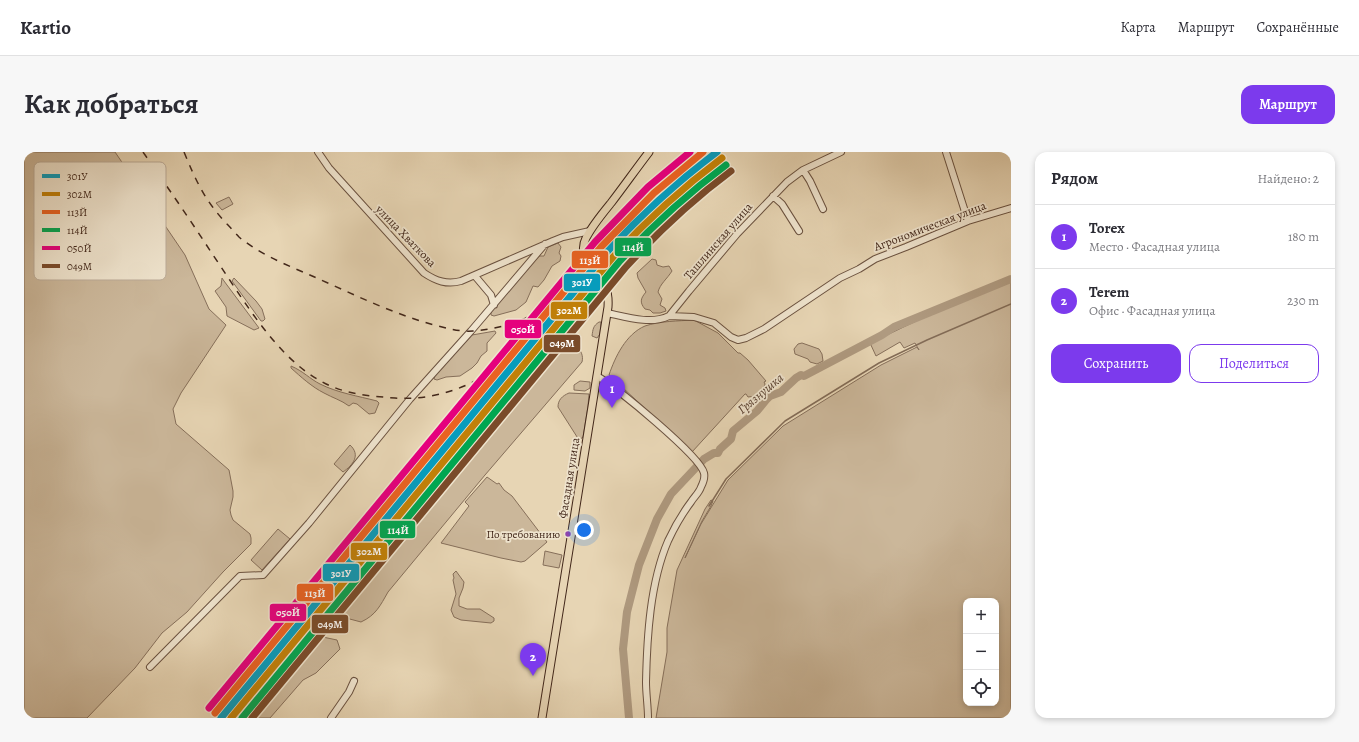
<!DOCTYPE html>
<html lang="ru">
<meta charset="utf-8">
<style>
:root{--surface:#fff;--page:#f7f7f7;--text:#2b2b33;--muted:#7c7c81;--line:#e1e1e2;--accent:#7c3aed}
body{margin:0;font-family:Alegreya,serif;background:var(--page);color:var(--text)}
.controls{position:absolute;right:12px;bottom:12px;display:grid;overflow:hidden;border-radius:8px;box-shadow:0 2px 6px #0003}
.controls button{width:36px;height:36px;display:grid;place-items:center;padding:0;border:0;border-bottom:1px solid var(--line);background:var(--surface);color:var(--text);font:20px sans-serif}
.you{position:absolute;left:560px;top:378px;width:14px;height:14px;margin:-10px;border:3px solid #fff;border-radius:50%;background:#1a73e8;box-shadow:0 0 0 6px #1a73e833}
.badge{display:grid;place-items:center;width:26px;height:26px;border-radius:50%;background:var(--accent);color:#fff;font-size:13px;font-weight:700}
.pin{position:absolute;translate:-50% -33px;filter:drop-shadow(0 1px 2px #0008)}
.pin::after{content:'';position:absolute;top:21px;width:14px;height:12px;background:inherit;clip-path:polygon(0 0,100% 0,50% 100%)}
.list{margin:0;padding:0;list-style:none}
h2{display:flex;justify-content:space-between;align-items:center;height:52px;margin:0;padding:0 16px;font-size:17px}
h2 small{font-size:13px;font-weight:400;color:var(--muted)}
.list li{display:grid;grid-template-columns:26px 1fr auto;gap:12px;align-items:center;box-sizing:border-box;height:64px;padding:0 16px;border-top:1px solid var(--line)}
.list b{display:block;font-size:15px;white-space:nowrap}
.list p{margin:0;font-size:13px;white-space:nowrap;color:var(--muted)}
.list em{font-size:13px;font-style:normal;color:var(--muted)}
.actions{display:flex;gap:8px;padding:12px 16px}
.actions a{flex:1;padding:9px 0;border:1px solid var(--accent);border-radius:12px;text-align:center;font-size:14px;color:var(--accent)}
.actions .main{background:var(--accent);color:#fff}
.icon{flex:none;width:22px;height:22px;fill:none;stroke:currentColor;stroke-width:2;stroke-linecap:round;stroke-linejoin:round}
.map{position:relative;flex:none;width:987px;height:566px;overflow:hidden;border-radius:12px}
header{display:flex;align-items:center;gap:24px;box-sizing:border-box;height:56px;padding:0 20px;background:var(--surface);border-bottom:1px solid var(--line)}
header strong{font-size:19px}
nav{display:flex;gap:22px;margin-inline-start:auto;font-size:14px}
.intro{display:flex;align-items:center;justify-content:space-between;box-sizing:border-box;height:96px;padding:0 24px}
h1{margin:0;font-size:28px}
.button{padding:10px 18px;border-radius:12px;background:var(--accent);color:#fff;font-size:14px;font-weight:700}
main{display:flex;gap:24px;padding:0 24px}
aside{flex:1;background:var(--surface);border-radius:12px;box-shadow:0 2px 6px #0003}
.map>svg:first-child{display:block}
</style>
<header>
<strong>Kartio</strong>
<nav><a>Карта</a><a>Маршрут</a><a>Сохранённые</a></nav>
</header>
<div class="intro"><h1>Как добраться</h1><a class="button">Маршрут</a></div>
<main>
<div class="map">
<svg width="987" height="566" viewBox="0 0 987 566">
<rect width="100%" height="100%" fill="#e7d5b4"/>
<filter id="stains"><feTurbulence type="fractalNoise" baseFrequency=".005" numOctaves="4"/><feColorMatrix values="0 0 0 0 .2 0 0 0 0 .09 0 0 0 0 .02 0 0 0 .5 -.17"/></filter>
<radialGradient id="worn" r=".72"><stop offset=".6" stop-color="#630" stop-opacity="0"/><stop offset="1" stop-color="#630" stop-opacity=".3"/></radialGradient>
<path fill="#cbb79a" stroke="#866f5a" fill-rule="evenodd" d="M0 0H91L161 103 185 157 202 173 157 241 149 257 152 272 205 318 209 339V345L206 358 207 363 209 368 226 382 227 386V392L199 420 163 460 138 481 111 516 63 566H0Z
M205 45 209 52 198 58 192 51Z
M534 91 537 95 535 101 537 104 536 109 528 114 520 128 514 135 509 134 502 150 492 158 470 164 467 163V157L514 104H520L524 95Z
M628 107 632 108 633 113 639 115 645 114 648 119C643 127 636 132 634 140L638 147 636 153 641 156 642 159 636 161H629L626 158 621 157C615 150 617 146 622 140L614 126 613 121Z
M198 126 200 129 235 176 230 178 203 164 202 155 191 139 197 134Z
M210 126 232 149 238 157 241 167 239 169H237L208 129Z
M987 129V566H632L643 500V476L653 418 681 357 687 348 689 349 687 354 678 369 661 406 677 372 704 328 759 274 857 213 893 195 895 198 891 191 880 196 876 190 852 204 846 191 930 151ZM942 449H972V551H942Z
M670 168 694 181 714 201H716L724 208 742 229 740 230 741 232C738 242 734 244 724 245L722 242H721L668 300 585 223C591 205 602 182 621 174 636 169 654 169 670 168Z
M575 170H577L576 182 573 186 568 184C569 177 569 174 575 170Z
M471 179 472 181 463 191V199L457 204 453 211 448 216 436 224 422 225 413 228 410 227 411 222 448 183Z
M538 189C549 190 561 198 558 210L461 323 364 440C356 454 352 463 337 470L322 466 315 467 309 465 314 452 529 194 534 190Z
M778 191 795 197 798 202 799 209 793 212 786 210 784 207 771 202 770 197 774 192Z
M267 214C279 219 286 227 296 232 314 241 334 244 353 249L355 251 351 261 345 262 333 252 329 251 325 254C317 248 309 246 300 241 288 235 277 225 267 216Z
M556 229 566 230V236L561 239 550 238V233Z
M545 241 565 242 564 254 559 285 555 288 534 255C534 248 538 244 545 241Z
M326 293C337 303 329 313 319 320L310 312Z
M463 325 473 332 475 331 480 338 488 344 523 390 501 409 497 410 477 406 417 391 445 354 441 350Z
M254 377 266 387 238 418 227 408Z
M521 399 538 403 535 416 519 413Z
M432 419 440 430 439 436 435 446V454L443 457H456L470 466V469L467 471 437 468 430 465 427 458 432 442 429 428 430 426 429 422Z
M294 484 313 488 316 497 292 521 279 528 246 566H221Z"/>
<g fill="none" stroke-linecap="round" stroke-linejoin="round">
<path stroke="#836c57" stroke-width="1.5" d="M685 354 702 327 761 269 855 211 903 188 987 152"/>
<path stroke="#af9a80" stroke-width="8" d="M605 566 599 497 603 460 615 413 633 367 647 342 680 307 690 301H694L696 297 707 287 709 279 733 259 742 248 746 244 757 240 772 226 777 223 780 224 858 183 870 175 987 127"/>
<defs>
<path id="minor" d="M294 0 305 16 400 121C412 129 423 133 437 129L529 89 539 85 566 79
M922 0 944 69
M779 18 786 29 799 57
M749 44 758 52 775 79
M451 124 467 143 470 153
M583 161C602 165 627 173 645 164L665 139 713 82 763 30 779 18 817 0
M645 164 670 165 690 171 707 185 714 188 722 186 740 177 816 126 835 117 851 107 882 95 944 69 987 56
M573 224C591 234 676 304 680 321 681 325 679 331 677 335 675 341 670 345 667 350 658 362 650 376 644 389 626 431 623 485 622 530 622 542 624 554 624 566
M126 515 216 424 239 423 285 371 386 247 447 179 521 92
M307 566 325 540 330 529"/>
<path id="major" d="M518 566 584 155C586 124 568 127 561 104 559 99 559 92 562 86 568 74 578 62 587 51 600 34 612 17 625 0"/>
</defs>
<use href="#minor" stroke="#6b5240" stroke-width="8"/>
<use href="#major" stroke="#42271a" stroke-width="9"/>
<use href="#minor" stroke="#efe4ce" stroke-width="6"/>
<use href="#major" stroke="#e7d5b4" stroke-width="7"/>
<path stroke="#42271a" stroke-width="1.5" stroke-dasharray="7 7" stroke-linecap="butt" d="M119 0C142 33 165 66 187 100 216 142 250 203 295 228 318 242 344 244 371 246 418 249 459 230 494 200
M160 0C172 29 181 49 203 72 207 76 211 81 215 85 238 104 268 115 295 127 333 144 370 162 410 173 423 176 435 180 449 179 492 176 528 157 557 126
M491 203 503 191 529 154
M453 238 471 222"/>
<defs>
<path id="rail-1" d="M197 566 583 100C617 63 653 30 693 0"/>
<path id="rail-2" d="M207 566 589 105C622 69 658 36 698 6"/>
<path id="rail-3" d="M191 561 577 95 630 41 679 0"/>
<path id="rail-4" d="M218 566 595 110C628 74 663 42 702 13"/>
<path id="rail-5" d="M185 556 571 90 624 35 666 0"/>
<path id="rail-6" d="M228 566 601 116C634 80 668 48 707 19"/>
</defs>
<use href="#rail-1" stroke="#efe4ce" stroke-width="10"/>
<use href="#rail-2" stroke="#efe4ce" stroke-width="10"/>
<use href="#rail-3" stroke="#efe4ce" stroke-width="10"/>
<use href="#rail-4" stroke="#efe4ce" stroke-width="10"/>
<use href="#rail-5" stroke="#efe4ce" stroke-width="10"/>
<use href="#rail-6" stroke="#efe4ce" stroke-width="10"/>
<use href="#rail-1" stroke="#079cbc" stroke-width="7"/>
<use href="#rail-2" stroke="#c18008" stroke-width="7"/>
<use href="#rail-3" stroke="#e96222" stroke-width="7"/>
<use href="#rail-4" stroke="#00a651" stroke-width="7"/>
<use href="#rail-5" stroke="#e5007d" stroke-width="7"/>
<use href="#rail-6" stroke="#7a4b2a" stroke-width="7"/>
</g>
<circle fill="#8e44ad" stroke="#efe4ce" stroke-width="1.5" cx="544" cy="382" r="3.5"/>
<g text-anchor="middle" stroke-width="3.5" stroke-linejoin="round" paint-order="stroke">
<g font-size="11" fill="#42271a" stroke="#efe4ce" text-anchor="end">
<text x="536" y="386">По требованию</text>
</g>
<g font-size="12" fill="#42271a" stroke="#efe4ce">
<text transform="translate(906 74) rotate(-21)" y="4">Агрономическая улица</text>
<text transform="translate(382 84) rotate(46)" y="4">улица Хваткова</text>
<text transform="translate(694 89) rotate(-49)" y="4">Ташлинская улица</text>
<text transform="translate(545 326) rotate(-81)" y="4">Фасадная улица</text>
</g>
<g font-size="13" font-style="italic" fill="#5d4434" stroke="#efe4ce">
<text transform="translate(736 241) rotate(-40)" y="5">Грязнушка</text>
</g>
</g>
<rect x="10" y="10" width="132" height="118" rx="6" fill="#efe4ce" stroke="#bbab98" stroke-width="1"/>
<rect x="18" y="22" width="18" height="4" fill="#079cbc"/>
<rect x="18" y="40" width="18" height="4" fill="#c18008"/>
<rect x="18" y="58" width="18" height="4" fill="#e96222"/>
<rect x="18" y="76" width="18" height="4" fill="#00a651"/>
<rect x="18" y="94" width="18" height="4" fill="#e5007d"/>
<rect x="18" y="112" width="18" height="4" fill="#7a4b2a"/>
<g font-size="11" fill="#42271a">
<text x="43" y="28">301У</text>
<text x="43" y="46">302М</text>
<text x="43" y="64">113Й</text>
<text x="43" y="82">114Й</text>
<text x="43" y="100">050Й</text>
<text x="43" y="118">049М</text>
</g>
<g stroke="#efe4ce" stroke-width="1.5">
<rect x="590" y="85" width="38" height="20" rx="4" fill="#00a651"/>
<rect x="547" y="98" width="38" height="19" rx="4" fill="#e96222"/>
<rect x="539" y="121" width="38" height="19" rx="4" fill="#079cbc"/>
<rect x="526" y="149" width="38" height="19" rx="4" fill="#c18008"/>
<rect x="480" y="167" width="38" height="20" rx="4" fill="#e5007d"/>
<rect x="519" y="182" width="38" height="19" rx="4" fill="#7a4b2a"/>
<rect x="355" y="368" width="37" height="19" rx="4" fill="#00a651"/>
<rect x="326" y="390" width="38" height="19" rx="4" fill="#c18008"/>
<rect x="298" y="411" width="38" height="19" rx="4" fill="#079cbc"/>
<rect x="272" y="431" width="38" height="19" rx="4" fill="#e96222"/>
<rect x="245" y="451" width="38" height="19" rx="4" fill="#e5007d"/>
<rect x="287" y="462" width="38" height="20" rx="4" fill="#7a4b2a"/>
</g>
<g font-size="11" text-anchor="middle" font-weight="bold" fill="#fff">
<text x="609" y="99">114Й</text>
<text x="566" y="112">113Й</text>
<text x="558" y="134">301У</text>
<text x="545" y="162">302М</text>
<text x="499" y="181">050Й</text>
<text x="538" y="195">049М</text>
<text x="374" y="382">114Й</text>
<text x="345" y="403">302М</text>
<text x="317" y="425">301У</text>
<text x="291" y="445">113Й</text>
<text x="264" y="464">050Й</text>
<text x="306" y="476">049М</text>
</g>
<rect width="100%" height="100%" filter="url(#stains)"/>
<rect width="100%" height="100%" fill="url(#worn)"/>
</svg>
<div class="controls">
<button>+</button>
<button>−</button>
<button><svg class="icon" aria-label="locate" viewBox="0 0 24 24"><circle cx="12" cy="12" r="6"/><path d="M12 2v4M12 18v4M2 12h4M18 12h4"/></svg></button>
</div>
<div class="you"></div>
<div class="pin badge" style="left:588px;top:256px">1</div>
<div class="pin badge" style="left:509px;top:524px">2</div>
</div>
<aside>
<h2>Рядом<small>Найдено: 2</small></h2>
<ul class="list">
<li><span class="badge">1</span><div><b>Torex</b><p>Место · Фасадная улица</p></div><em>180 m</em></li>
<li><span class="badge">2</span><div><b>Terem</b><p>Офис · Фасадная улица</p></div><em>230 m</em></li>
</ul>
<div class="actions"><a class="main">Сохранить</a><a>Поделиться</a></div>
</aside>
</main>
